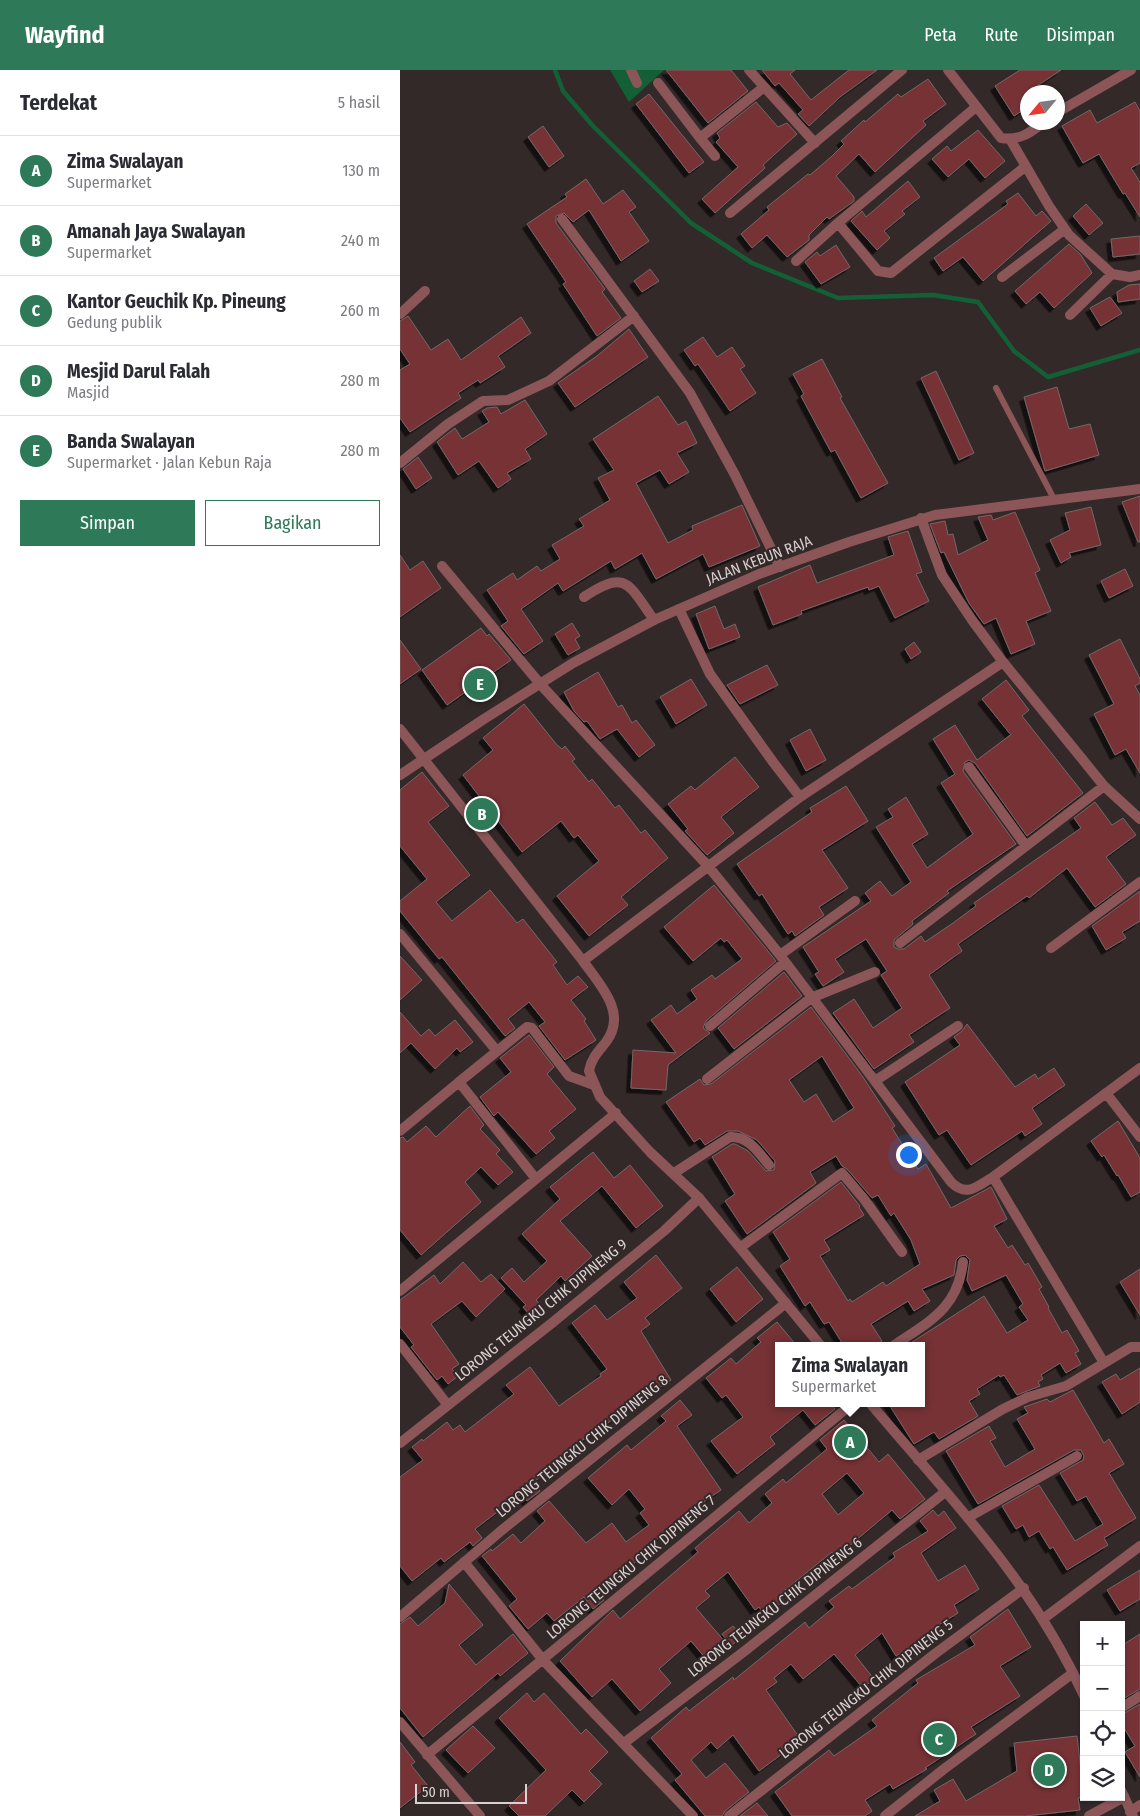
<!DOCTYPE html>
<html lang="id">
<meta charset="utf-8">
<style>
:root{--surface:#fff;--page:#f2f2f3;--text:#2b2b33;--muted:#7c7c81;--line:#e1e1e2;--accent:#2e7957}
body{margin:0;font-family:"Fira Sans Condensed",sans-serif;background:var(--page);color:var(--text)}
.controls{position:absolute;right:15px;bottom:15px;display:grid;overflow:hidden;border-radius:0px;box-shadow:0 1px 4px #0004}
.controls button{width:45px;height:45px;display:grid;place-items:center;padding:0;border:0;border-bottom:1px solid var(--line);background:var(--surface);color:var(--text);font:25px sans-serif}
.compass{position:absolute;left:620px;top:15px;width:45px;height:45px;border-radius:50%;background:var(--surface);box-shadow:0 1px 4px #0004;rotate:241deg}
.scale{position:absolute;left:15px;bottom:12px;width:112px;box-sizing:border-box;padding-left:5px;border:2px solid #d9d1d1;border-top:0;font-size:14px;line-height:18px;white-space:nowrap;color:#d9d1d1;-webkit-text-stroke:4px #342929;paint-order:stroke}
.you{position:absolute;left:508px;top:1084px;width:18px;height:18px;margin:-12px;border:4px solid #fff;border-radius:50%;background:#1a73e8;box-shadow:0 0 0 8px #1a73e833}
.badge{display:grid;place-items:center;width:32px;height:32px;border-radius:50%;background:var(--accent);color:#fff;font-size:16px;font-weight:700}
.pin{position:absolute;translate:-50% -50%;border:2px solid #fff;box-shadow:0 1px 5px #0006}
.popup{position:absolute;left:375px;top:1272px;width:150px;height:65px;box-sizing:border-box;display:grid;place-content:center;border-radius:0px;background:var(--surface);filter:drop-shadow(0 1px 4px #0005);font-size:16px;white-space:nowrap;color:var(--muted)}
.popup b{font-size:19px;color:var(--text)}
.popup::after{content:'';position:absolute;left:50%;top:100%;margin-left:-10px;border:10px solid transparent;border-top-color:var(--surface)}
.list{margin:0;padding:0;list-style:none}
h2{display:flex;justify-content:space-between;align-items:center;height:65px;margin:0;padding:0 20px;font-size:21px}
h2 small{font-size:16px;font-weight:400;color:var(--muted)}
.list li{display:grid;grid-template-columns:32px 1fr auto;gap:15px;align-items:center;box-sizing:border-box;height:70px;padding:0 20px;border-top:1px solid var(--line)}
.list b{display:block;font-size:19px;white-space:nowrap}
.list p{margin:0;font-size:16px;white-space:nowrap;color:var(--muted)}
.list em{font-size:16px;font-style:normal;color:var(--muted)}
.actions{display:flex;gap:10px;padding:15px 20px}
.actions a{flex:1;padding:11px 0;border:1px solid var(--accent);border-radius:0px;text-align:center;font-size:18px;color:var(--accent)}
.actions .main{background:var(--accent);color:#fff}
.icon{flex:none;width:28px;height:28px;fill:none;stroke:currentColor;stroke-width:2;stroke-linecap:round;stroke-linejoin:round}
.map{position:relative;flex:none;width:740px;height:1746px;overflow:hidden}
header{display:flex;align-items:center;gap:30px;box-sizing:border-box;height:70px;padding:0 25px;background:var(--accent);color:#fff}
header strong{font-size:24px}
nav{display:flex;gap:28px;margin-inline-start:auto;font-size:18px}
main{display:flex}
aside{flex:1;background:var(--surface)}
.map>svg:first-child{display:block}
</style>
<header>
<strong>Wayfind</strong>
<nav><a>Peta</a><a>Rute</a><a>Disimpan</a></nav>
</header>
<main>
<aside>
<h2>Terdekat<small>5 hasil</small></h2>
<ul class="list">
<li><span class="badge">A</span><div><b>Zima Swalayan</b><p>Supermarket</p></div><em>130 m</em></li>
<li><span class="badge">B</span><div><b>Amanah Jaya Swalayan</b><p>Supermarket</p></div><em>240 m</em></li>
<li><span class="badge">C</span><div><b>Kantor Geuchik Kp. Pineung</b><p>Gedung publik</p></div><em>260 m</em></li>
<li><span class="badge">D</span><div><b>Mesjid Darul Falah</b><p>Masjid</p></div><em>280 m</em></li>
<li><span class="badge">E</span><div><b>Banda Swalayan</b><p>Supermarket · Jalan Kebun Raja</p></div><em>280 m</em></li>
</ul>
<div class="actions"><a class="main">Simpan</a><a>Bagikan</a></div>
</aside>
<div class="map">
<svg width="740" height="1746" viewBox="0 0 740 1746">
<defs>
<filter id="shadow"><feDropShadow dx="-4.5" dy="4.5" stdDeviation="0" flood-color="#0009"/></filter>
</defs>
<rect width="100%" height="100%" fill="#342929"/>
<path fill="#136037" d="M210 0H264L229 32Z"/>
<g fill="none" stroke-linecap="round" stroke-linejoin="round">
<path stroke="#136037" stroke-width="4.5" d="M155 0 163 21 193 56 291 153 352 193 438 228 533 225 578 232 614 281 648 307 740 280"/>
</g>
<path fill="#763136" stroke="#756767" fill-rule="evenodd" filter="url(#shadow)" d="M266 0H331L348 21 308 53Z
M362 0H395L390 4 411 30 449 0H477L440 27 409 56 398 44 403 40 379 13 375 16Z
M620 0H661L628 22V37L614 46 595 16Z
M528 9 546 34 523 51 526 55 475 102 459 84 436 106 454 127V131L429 149 427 147 409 165V170L387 187 367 165 352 178 341 164 369 140 367 137 408 104 410 105 431 87 444 74 441 71 464 50 465 52 498 24 501 27Z
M249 24 304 92 289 103 236 34Z
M356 32 378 57 387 53 397 64 363 95 365 98 315 143 302 129 338 97 316 72 320 68 317 63Z
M735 32 740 41V93L731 98 740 112V147L725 123 723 124 699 84 683 93 662 56 690 40 697 53Z
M143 56 164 86 149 97 128 67Z
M578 60 605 91 585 108 569 89 548 107 532 89 547 76 551 81Z
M186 109 203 134 223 120 236 137 229 142 249 171 221 191 189 140 173 152 164 143 156 146V153L205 219 202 222 221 248 197 266 163 214 166 212 127 154 167 127 165 124Z
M508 111 520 127 502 141 505 144 484 161 490 168 477 180 451 151 462 141 466 147Z
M618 123 636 146 642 141 651 151 583 211 563 187 543 201 534 188 608 134 606 131Z
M686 134 703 153 689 165 673 146Z
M740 166V184L713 187 711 169Z
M669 174 681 185 692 203 654 238 640 222 626 234 615 221Z
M436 175 450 197 421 214 405 192 417 182 420 186Z
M250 199 259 211 242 222 234 211Z
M740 214V229L718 232 717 222 729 215Z
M710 227 722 243 701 256 690 238Z
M8 246 31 280 48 269 61 290 121 247 131 263 98 286 105 297 80 313 78 310 58 323 61 328 10 362 0 348V300L10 294 0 279V251Z
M229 259 248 287 175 337 158 313 197 286Z
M303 267 317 287 332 277 345 296 340 299 356 323 330 341 298 294 295 296 284 280Z
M422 289 442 327 440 328 488 413 461 428 435 380 431 382 401 326 404 324 393 304Z
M536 301 574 383 559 390 521 308Z
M657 317 669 359 690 354 699 385 645 401 624 327Z
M258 326 278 355 286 351 297 373 277 383 289 402 269 414 260 400 236 413 268 473 293 460 292 456 342 435 360 476 309 497 303 484 256 509 242 483 215 499 211 491 163 521 158 513 121 539 143 571 124 584 101 556 108 551 87 520 113 503 117 510 137 496 141 501 160 489 152 475 184 456 179 449 210 430 198 408 214 400 193 369Z
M125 330 147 364 125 379 131 389 107 403 111 409 98 418 79 391 58 405 37 372 55 358 62 369 89 352 82 341 87 338 97 337 101 344Z
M18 387 32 408 16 419 3 399Z
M740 426V472H738L722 432Z
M691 437 701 475 669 483 671 487 661 493 650 470 670 460 665 443Z
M615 442 640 500 635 503 651 541 626 551 635 574 611 584 596 548 584 554 569 533 544 482 541 483 530 454 545 451 548 465 553 464 558 485 588 470 578 447 591 445 593 450Z
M508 461 522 502 516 504 529 531 495 548 479 516 469 520 468 517 401 541 402 544 373 555 358 517 410 495 417 513 494 485 488 467Z
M0 485 10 500 23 491 41 518 0 547Z
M725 499 733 516 709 528 701 511Z
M315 536 324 559 335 554 340 567 309 579 296 544Z
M172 553 180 566 175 569 180 578 168 585 155 564Z
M81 558 87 566 89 564 111 590 47 635 22 600Z
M720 569 740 609V613L735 616 740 625V703L726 679 715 685 694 644 714 634 689 585Z
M0 570 21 599 0 614Z
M514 572 521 582 511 589 505 579Z
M367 595 378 615 340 634 327 615Z
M198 602 218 637 222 635 232 653 236 650 255 675 239 687 217 659 200 669 187 651 184 652 174 641 164 622Z
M291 609 307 635 276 654 260 627Z
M606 610 629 640 622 646 683 723 627 766 575 693 569 690 565 692 563 701 616 774 547 821 549 823 512 851 513 854 494 870V877L498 879H504L521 866 525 872 553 853 576 836 574 833 681 758 674 748 695 732 712 755 723 748 736 765 706 787 726 814 695 837 667 798 629 828 627 826 558 874 562 881 529 905 550 938 509 965 514 972 474 999 433 943 454 929 473 958 502 938 481 905 487 901 466 869 435 889 444 902 423 916 415 904 419 902 403 877 471 831 465 823 480 811 492 826 511 812 476 757 493 747 488 739 506 727 528 764 512 774 527 798 573 764 541 713 555 704 533 669 555 655 577 690 609 666 611 665 582 629Z
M124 634 157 675 162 679 165 676 175 689 172 691 189 712 192 709 215 738 219 735 241 763 245 760 268 788 221 827 228 835 189 866 157 826 199 791 178 765 174 768 161 751 122 782 63 705 93 680 83 668Z
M410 659 426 690 406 701 390 670Z
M335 687 359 717 321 747 334 763 307 785 285 761 288 759 268 734 291 716 295 720Z
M22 702 49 736 28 752 70 805 36 832 52 851 90 820 117 853 123 849 157 892 153 895 167 915 178 906 188 917 171 930 186 949 184 951 196 970 165 990 139 956 145 952 129 932 108 949 115 958 105 966 42 887 39 889 0 841V831L27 809 0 776V720Z
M446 716 468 751 422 780 448 818 419 837 424 845 395 866 392 861 388 864 362 824 359 826 337 794 412 742 410 738Z
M314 815 376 891 306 951 303 958 310 963 268 995 266 1020 231 1018 233 980 276 983 251 950 271 935 277 944 297 929 291 920 312 905 315 909 342 889 327 870 324 872 321 868 293 891 264 857Z
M740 821V851L722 862 726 868 706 880 692 856Z
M0 886 22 910 0 930Z
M384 902 402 926 334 979 318 958Z
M411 937 463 1007 495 1056 492 1058 518 1099 526 1094 551 1138 591 1117 607 1149 594 1156 608 1178 612 1175 625 1195 628 1193 642 1217 639 1219 649 1237 648 1238 662 1263 667 1260 679 1281 675 1283 681 1294 666 1303 660 1293 641 1305 643 1309 638 1312 640 1316 617 1325 604 1305 600 1307 599 1305 577 1319 580 1324 569 1331 578 1346 539 1369 534 1362 514 1374 488 1333H521V1276H506L584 1226 607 1263 628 1250 619 1237 623 1234 606 1205 572 1221 567 1210 570 1190 565 1185 560 1186 556 1190 554 1205 522 1219 530 1231 514 1241 508 1231 471 1254 482 1271 474 1276H444L429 1252 424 1254 410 1232 405 1236 380 1196 390 1189 373 1162 441 1112 460 1136 459 1137 464 1145 424 1170 430 1180 420 1186 448 1231 450 1229 452 1232 483 1212 486 1216 520 1194 511 1170 494 1143 491 1146 478 1125 472 1128 447 1099 442 1096 436 1086 410 1102 416 1113 347 1164 325 1131 335 1124 312 1087 332 1074H335L348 1081 366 1101 374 1100 375 1091 357 1070 338 1061H327L305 1075 300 1068 294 1072 266 1032 300 1009 304 1015 311 1014ZM422 986 454 1038 433 1052 416 1024 404 1032 389 1010Z
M0 942 21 966 29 959 35 966 55 950 73 972 60 982 57 978 35 999 11 973 0 983Z
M567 954 615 1017 635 1004 638 1009 654 998 665 1015 632 1038 642 1054 625 1066 622 1061 571 1095 547 1060 539 1065 505 1012 560 975 554 967 562 961Z
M129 965 154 997 147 1004 176 1039 149 1061 155 1068 136 1084 98 1042 94 1046 80 1027 111 1002 100 988Z
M70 1036 84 1055 80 1059 100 1080 96 1084 113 1102 98 1115 81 1097 65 1112 81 1132 21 1185 0 1160V1068L3 1067 7 1072 26 1056 36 1067Z
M718 1051 740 1088V1122L731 1127 718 1105 717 1106 704 1085 702 1087 691 1071Z
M193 1082 214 1108 230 1095 263 1136 236 1158 202 1116 160 1151 192 1186 165 1211 161 1206 136 1230 142 1237 131 1247 123 1237 126 1235 101 1208 112 1198 124 1212 147 1191 122 1164 160 1129 150 1117Z
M256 1185 282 1218 245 1248 250 1254 241 1261 271 1310 180 1372 184 1377 169 1389 166 1386 133 1413 140 1421 127 1431 121 1424 75 1459 82 1468 73 1476 70 1472 44 1492 41 1488 12 1511 0 1496V1407L23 1390 12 1377 22 1369 23 1371 47 1352 53 1360 60 1355 65 1362 114 1324 106 1315 130 1297 159 1336 201 1306 200 1304 207 1299 172 1253 195 1235 207 1250 237 1228 224 1212Z
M63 1192 81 1212 91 1204 105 1219 76 1247 62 1231 31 1254 59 1294 52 1299 58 1306 48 1314 42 1306 37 1310 11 1277 14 1275 0 1257V1230L34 1205 40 1214Z
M337 1197 363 1229 336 1252 310 1219Z
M740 1199V1245L720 1212Z
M377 1252 397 1276H379V1333H430L435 1339 415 1355 403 1340 370 1367 375 1374 337 1404 311 1371 343 1347 326 1325 322 1328 306 1308 331 1288 336 1294 361 1272 357 1268Z
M740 1298V1332L722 1344 702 1312 716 1304 720 1310Z
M673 1320 704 1373 709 1369 724 1394 709 1403 736 1448 704 1468 708 1475 667 1500 653 1477 650 1479 639 1461 629 1467 623 1455 616 1459 602 1436 639 1415 675 1471 703 1454 686 1426 677 1431 660 1403 683 1390 684 1386 681 1380H674L578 1434 546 1381 589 1356 596 1368 590 1371 605 1397 635 1379 617 1349 628 1343 624 1337 647 1329 650 1332Z
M280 1330 292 1345 277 1356 321 1420 289 1442 291 1445 236 1484 240 1489 197 1520 204 1530 193 1539 184 1527 154 1551 147 1543 128 1559 109 1536 117 1529 82 1486 91 1479 92 1481 113 1464 121 1473 145 1451 137 1441 149 1431 186 1473 212 1453 226 1472 249 1455 240 1443 245 1439 229 1419 212 1435 188 1408 227 1375 231 1380 266 1351 261 1346Z
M444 1350 479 1392 488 1384 525 1429 500 1449 492 1440 436 1487 432 1482 379 1525 384 1531 364 1545 359 1537 355 1540 328 1502 305 1521 310 1526 296 1538 326 1573 307 1590 291 1571 259 1599 271 1613 240 1641 212 1609 192 1627 160 1591 213 1540 220 1549 298 1482 295 1478 339 1441 349 1453 372 1433 365 1424 383 1409 386 1413 427 1379 420 1370ZM447 1403 464 1423 438 1445 422 1424Z
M533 1440 538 1446 544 1441 556 1458 521 1483 538 1511 565 1495 579 1519 554 1535 558 1543 534 1558 536 1561 496 1586 482 1563 455 1585 474 1609 463 1618 434 1584 403 1609 391 1594 374 1608 377 1612 366 1620 401 1670 359 1701 333 1665 317 1679 311 1672 291 1690 306 1708 325 1693 349 1722 325 1741 322 1746H305L275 1710 282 1704 251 1668 286 1637 289 1641 333 1607 334 1610 405 1552 409 1558 434 1537 429 1531 449 1516 452 1519 495 1487 493 1483 528 1461 520 1451Z
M740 1500V1529L720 1541 707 1520Z
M49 1514 83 1555 59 1575 76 1595 113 1564 128 1583 100 1606 98 1603 23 1667 0 1638V1554L10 1547 18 1556 45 1533Z
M608 1539 631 1577 600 1596 620 1626 571 1657 576 1664 525 1698 527 1699 493 1719 490 1714 465 1730 472 1741 465 1746H392L375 1722 429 1680 434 1686 477 1656 472 1650 518 1613 516 1610 575 1575 570 1567Z
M333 1556 342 1567 331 1576 322 1564Z
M740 1564V1619L721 1630V1576Z
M127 1623 134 1632 144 1623 181 1664 186 1659 208 1682 189 1701 202 1714 184 1732 172 1720 145 1746H119L109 1736 146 1700 99 1648Z
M740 1634V1707L725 1682 735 1676 721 1653V1645Z
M73 1656 95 1678 68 1703 46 1680Z
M677 1666 684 1727 678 1728 680 1740 625 1746H515L540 1731 534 1720 553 1709 566 1731 617 1701 614 1673Z
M0 1672 15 1692 11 1695 28 1716 0 1738Z
M357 1733 368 1746H340Z"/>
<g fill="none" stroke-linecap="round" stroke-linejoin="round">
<path stroke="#8c5658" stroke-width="6" d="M596 318 654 429"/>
<path stroke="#8c5658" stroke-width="10" d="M231 0 237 13
M349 0 415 73
M548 0 601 68C619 71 630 63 644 52
M258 13 300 68
M658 42 731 0
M610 69 649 136 669 165 712 204 730 207 740 205
M315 86 300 68 364 17
M330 143 502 0
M162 149 290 323 335 405 380 497
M438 153 576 37
M396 191 438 153 478 201 491 203 626 96
M602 207 665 159
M0 244 25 221
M670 245 712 204
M0 393 48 354 83 331 108 330 149 311 234 246
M521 448 542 505 572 550 603 592 683 690 704 716 740 749
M42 496 141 615 308 796 380 885 551 1112C567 1128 577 1116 593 1107L704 1293
M184 527C226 499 228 513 254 550
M279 539 310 604 373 692 400 727
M569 697 626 776
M0 864 96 980
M500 873 704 716
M651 878 740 812
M380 885 455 831
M183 891 400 727 603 592
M310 956 385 892
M307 1009 411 928 475 902
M475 1011 558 956
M706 1023 740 1067
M0 1061 59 1012
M274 1103 330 1067C349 1066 358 1082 369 1095
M593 1107 740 998
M136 1109 59 1012 127 957 132 958 169 1006 194 1015
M341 1177 442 1103 464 1129 502 1182
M0 1221 216 1043
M0 1274 47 1334
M493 1276C528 1252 558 1239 563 1192
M0 1373 152 1253 264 1161 299 1128
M518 1390 603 1339 628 1327 666 1316 731 1277H740
M569 1447 677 1386
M64 1492 143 1590 293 1746
M0 1547 102 1460 386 1233
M643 1549 740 1476
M721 1638 740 1626
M0 1652 80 1746
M224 1673 346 1580 545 1422
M27 1685 453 1333
M730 1742 740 1735
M329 1746 536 1583 624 1518
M485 1746 544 1699 673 1603
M689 1746 724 1727"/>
<path stroke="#8c5658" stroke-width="10" d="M0 659 183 891C200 915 228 943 206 972 198 982 191 989 189 1001L200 1027 250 1082 299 1128 421 1276
M0 705 84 649 173 593 254 550 359 504 449 472 535 445 740 419
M470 1333C550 1428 632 1511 684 1626
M721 1720 733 1746"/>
</g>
<g text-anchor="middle" stroke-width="4" stroke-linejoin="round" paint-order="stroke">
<g font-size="15" fill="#d9d1d1" stroke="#342929">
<text transform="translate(359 490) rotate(-21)" y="5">JALAN KEBUN RAJA</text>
<text transform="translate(141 1240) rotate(-39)" y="5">LORONG TEUNGKU CHIK DIPINENG 9</text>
<text transform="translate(182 1376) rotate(-39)" y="5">LORONG TEUNGKU CHIK DIPINENG 8</text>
<text transform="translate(231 1497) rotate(-40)" y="5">LORONG TEUNGKU CHIK DIPINENG 7</text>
<text transform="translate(375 1537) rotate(-38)" y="5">LORONG TEUNGKU CHIK DIPINENG 6</text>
<text transform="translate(466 1619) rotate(-38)" y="5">LORONG TEUNGKU CHIK DIPINENG 5</text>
</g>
</g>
</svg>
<div class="controls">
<button>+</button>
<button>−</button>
<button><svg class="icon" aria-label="locate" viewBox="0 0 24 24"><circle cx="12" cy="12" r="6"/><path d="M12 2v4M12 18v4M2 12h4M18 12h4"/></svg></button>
<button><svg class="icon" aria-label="layers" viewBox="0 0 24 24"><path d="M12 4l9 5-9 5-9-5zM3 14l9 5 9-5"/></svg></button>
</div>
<svg class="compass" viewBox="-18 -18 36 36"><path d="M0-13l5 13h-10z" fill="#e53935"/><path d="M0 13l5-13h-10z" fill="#7c7c81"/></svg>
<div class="scale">50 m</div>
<div class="you"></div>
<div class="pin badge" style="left:450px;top:1372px">A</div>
<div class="popup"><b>Zima Swalayan</b>Supermarket</div>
<div class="pin badge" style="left:82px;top:744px">B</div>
<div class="pin badge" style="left:539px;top:1669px">C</div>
<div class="pin badge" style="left:649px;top:1700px">D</div>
<div class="pin badge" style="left:80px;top:614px">E</div>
</div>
</main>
